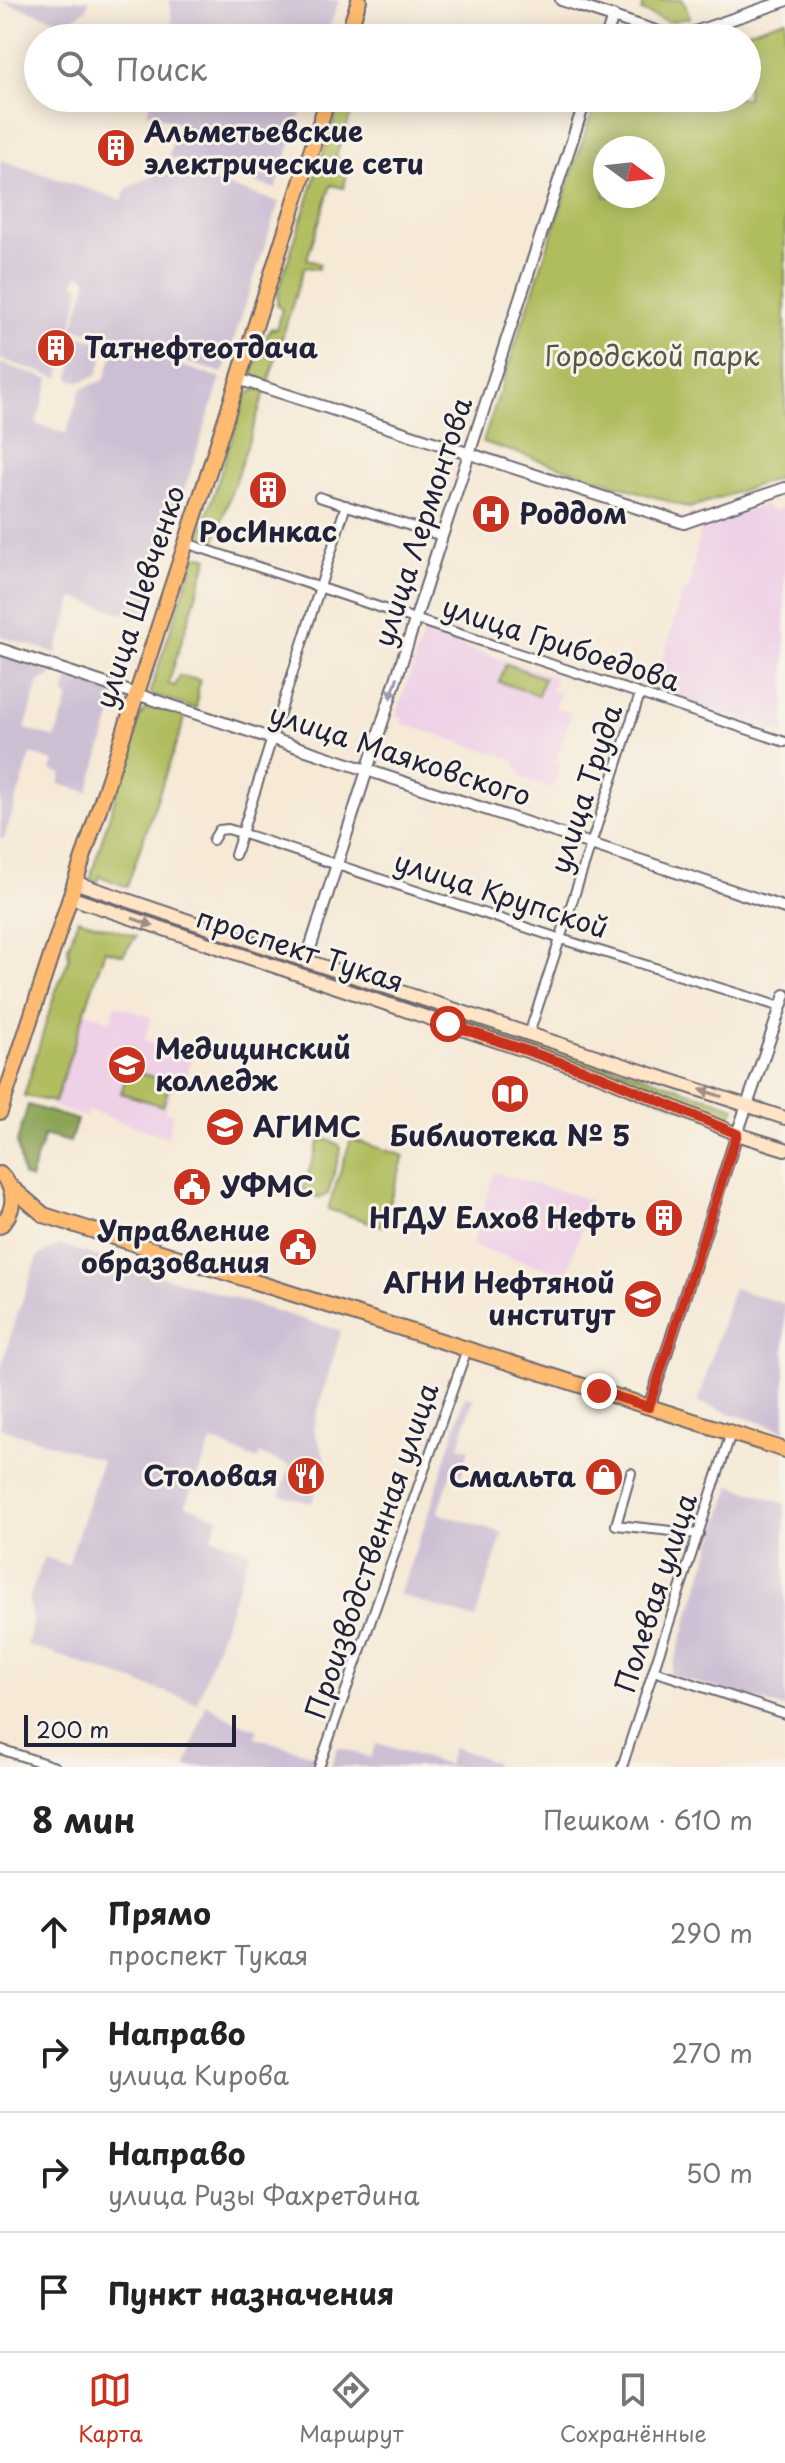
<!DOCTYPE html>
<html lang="ru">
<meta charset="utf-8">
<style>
:root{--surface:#fff;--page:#f6f6f6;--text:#222;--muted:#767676;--line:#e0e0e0;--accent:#c8321e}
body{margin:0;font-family:"Playpen Sans",sans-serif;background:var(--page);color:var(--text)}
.compass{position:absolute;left:593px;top:136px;width:72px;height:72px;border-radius:50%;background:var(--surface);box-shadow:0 4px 20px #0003;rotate:105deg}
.scale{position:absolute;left:24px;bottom:20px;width:212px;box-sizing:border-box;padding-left:8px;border:4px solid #22223b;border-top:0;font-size:22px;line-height:28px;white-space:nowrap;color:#22223b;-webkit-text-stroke:6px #f7f3e8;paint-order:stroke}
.stop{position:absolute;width:24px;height:24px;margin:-18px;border:6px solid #c8321e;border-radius:50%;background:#fff}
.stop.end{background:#c8321e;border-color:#fff;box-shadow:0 2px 8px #0008}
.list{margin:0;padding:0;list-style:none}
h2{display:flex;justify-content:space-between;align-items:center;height:104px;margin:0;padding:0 32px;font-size:34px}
h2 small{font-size:26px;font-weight:400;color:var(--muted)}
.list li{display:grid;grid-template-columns:52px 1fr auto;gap:24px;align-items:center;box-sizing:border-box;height:120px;padding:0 32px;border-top:2px solid var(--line)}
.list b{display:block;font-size:30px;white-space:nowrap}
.list p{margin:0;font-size:26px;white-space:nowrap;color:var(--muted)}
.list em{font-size:26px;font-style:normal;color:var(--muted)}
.icon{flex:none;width:44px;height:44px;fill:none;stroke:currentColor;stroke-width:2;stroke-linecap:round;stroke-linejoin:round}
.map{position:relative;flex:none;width:785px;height:1767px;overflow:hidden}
.search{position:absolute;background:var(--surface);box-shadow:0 4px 20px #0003;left:24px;right:24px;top:24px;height:88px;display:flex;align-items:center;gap:20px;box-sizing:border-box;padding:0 28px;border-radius:44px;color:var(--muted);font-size:30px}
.sheet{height:584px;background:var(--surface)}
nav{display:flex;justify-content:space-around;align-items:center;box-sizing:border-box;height:112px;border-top:2px solid var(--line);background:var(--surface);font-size:22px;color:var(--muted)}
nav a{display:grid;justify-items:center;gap:4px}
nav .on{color:var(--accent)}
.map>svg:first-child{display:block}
</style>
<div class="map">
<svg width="785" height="1767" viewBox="0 0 785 1767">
<rect width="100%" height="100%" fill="#f7f3e8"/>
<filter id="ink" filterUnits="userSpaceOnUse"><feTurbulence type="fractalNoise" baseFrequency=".0125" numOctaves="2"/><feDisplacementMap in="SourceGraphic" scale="16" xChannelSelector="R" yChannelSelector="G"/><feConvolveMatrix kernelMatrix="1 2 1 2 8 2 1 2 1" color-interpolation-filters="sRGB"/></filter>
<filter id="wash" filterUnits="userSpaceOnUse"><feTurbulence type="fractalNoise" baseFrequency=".006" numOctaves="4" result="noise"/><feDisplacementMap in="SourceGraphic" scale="32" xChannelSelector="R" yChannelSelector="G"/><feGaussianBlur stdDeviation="1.8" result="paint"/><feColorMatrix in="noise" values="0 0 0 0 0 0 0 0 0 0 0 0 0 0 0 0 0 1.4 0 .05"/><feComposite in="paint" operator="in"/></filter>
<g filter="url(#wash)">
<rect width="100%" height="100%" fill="#f6e9d6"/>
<path fill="#eed0e7" d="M764 505 774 511 785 507V734L653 691 682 595 689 587 701 527Z
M423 634 556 677 551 691 560 694 555 707 571 713 556 761 561 763 553 788 522 778 514 760 401 723 403 718 396 716Z
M116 1005 151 1017 144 1040 192 1057 186 1077 177 1074 165 1111 174 1115 167 1137 88 1110 85 1117 50 1105 83 1011 111 1021Z
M494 1172 590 1200 567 1275 472 1246Z"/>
<path fill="#ccbed3" d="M89 0 87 9 67 23 0 1Z
M170 0H339L326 38H168L172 24Z
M152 98H306L276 189 168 157 179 123 147 112Z
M0 160 122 200 126 189 170 168 279 202 223 373 73 328 88 279 79 274 74 283 81 287 59 378 0 359Z
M80 336 107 344 97 375 80 382 69 379Z
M125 349 221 378 142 619 74 598 56 653 0 636V363L50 379 36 424 66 434 81 389 104 380 114 353Z
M0 655 52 672 51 675 39 682 25 729 55 738 69 697 64 694 69 677 119 692 88 792 59 784 62 774 51 770 54 761 31 754 4 839 0 838Z
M60 1245 341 1331 313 1428 327 1463 312 1503 280 1495 290 1466 260 1454 257 1460 212 1441 185 1505 219 1518 211 1537 250 1551 197 1703 27 1645 33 1622 28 1602 44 1557 68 1565 102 1460 0 1428V1371L15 1321 38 1256Z
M733 1288 785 1304V1430L698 1403Z
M465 1396 473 1398 459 1446 469 1449 461 1476 451 1473 438 1513 503 1533 475 1619 399 1595 430 1510Z
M731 1485 785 1504V1708L670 1675Z
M206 1704 234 1721 258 1730 255 1737 316 1756 312 1767H186Z
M377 1743 447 1765 453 1747 495 1762 493 1767H331L338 1747 371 1758Z"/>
<path fill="#b0bd5f" stroke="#69704d" stroke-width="2" fill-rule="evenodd" d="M645 0H683L690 18 668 22 641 11Z
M785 19V476L689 508 483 442 597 98H747V38H728ZM653 148V196H605V148Z
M341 98H357L336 156 348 169 344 188 331 185 307 259 320 264 318 269 304 267 268 383 252 377C255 359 262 344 271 328L276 329 282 309 277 306 278 291Z
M258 389 265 392 213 547 200 545V537L246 394Z
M203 556 208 558 168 684 175 686 179 676 200 680C197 690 198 698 196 709L153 695 150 691 195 557Z
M506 664 544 678 538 695 499 682Z
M147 706 186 715 127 887 100 876 97 885 91 879 92 872 140 717Z
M78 919 136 936 123 955 105 950 55 1102 24 1096 55 993 69 959 68 947Z
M236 947 291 958 454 1012 452 1018 235 950Z
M467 1016 735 1107 728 1125 465 1024Z
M129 1069 170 1083 163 1106 121 1093Z
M324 1139 338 1144 341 1149 328 1194 320 1198 308 1194 303 1189 319 1142Z
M351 1139 404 1156 382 1226 328 1209Z"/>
<path fill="#8ca456" stroke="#576348" stroke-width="2" d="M28 1105 77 1120 70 1142 44 1135 30 1179 23 1176 17 1142Z"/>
</g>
<g filter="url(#ink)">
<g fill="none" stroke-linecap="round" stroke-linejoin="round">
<defs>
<path id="minor" d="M319 497 442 536
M186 543 785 742
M213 840 219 830 228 829 241 833 561 939 781 1007
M235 855 346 505
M529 1034 640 694
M631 1473 616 1525 699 1534
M654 1671 785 1714
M0 1749 55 1767
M319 1767 467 1349
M622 1767 731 1433"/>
<path id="tertiary" d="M561 0 677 38 785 1
M606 38 613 16
M238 379 684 523 785 488
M0 649 785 908
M306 961 442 536 586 98
M649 1407 737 1134 785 995"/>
<path id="secondary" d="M74 882 310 962 785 1118
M69 897 601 1076 737 1134 785 1149"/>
<path id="primary" d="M347 38 359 0
M0 1112 186 543 328 98
M0 1174C17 1189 16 1210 0 1226
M10 1186 44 1215 785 1450"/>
</defs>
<use href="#minor" stroke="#6c6871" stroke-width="12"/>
<use href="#tertiary" stroke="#6c6871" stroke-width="14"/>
<use href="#secondary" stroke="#6c6871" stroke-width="16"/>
<use href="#primary" stroke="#6c6871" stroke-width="18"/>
<use href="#minor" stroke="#fff" stroke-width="8"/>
<use href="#tertiary" stroke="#fff" stroke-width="10"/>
<use href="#secondary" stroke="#ffe4c6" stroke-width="12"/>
<use href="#primary" stroke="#febb71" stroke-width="14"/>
</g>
<defs><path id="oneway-solid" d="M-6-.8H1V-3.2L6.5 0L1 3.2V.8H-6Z" transform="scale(2)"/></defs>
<use fill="#9c9ca7" href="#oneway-solid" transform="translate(394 688) rotate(108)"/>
<g fill="#9c8d87">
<use href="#oneway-solid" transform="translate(143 922) rotate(20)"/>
<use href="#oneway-solid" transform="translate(711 1093) rotate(-162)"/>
</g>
</g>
<g fill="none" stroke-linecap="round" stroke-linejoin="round" filter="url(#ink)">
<path stroke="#c8321e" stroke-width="10" d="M448 1024 601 1076 737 1134 649 1407 599 1391"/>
</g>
<defs>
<symbol id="building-disc" viewBox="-11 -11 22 22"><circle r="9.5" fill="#c8321e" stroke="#f7f3e8"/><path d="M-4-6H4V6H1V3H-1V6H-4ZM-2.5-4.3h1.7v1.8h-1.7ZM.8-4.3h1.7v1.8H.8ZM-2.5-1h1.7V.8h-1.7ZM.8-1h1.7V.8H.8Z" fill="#fff"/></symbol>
<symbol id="hospital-disc" viewBox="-11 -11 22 22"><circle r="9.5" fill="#c8321e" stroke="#f7f3e8"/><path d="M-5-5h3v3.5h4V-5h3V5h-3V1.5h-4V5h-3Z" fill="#fff"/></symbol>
<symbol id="university-disc" viewBox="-11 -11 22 22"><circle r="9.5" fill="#c8321e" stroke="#f7f3e8"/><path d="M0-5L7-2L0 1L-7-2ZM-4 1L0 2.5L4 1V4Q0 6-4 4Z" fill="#fff"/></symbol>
<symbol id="library-disc" viewBox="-11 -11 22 22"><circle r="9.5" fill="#c8321e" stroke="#f7f3e8"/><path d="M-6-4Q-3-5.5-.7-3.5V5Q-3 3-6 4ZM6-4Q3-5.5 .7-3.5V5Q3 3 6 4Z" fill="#fff"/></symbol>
<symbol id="civic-disc" viewBox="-11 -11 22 22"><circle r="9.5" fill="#c8321e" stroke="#f7f3e8"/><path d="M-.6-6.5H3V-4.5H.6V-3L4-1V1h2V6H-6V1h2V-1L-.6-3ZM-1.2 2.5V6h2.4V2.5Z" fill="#fff"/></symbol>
<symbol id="restaurant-disc" viewBox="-11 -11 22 22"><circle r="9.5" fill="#c8321e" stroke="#f7f3e8"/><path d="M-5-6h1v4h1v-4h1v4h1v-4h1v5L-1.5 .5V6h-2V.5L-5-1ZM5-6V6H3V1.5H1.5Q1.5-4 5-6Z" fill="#fff"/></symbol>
<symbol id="shop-disc" viewBox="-11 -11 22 22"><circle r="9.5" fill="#c8321e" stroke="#f7f3e8"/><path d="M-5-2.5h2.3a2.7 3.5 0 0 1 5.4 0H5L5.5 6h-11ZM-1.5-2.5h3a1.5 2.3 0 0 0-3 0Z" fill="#fff"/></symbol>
</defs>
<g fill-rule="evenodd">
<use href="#building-disc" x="94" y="126" width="44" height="44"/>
<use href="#building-disc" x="34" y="326" width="44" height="44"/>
<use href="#building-disc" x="246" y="468" width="44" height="44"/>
<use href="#hospital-disc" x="469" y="492" width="44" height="44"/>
<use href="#university-disc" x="105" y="1043" width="44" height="44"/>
<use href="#library-disc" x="488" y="1072" width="44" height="44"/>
<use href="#university-disc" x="203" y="1105" width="44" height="44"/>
<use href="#civic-disc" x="170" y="1165" width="44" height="44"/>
<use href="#building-disc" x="642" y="1196" width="44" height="44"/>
<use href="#civic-disc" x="276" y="1225" width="44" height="44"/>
<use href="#university-disc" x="621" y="1277" width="44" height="44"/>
<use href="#restaurant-disc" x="284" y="1454" width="44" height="44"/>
<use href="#shop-disc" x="582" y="1455" width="44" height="44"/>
</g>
<g text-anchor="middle" stroke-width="6" stroke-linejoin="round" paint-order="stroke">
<g font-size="28" font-weight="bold" fill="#22223b" stroke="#f7f3e8" text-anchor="start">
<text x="144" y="142">Альметьевские<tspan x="144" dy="32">электрические сети</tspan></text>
<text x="84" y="358">Татнефтеотдача</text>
<text x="519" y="524">Роддом</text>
<text x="268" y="542" text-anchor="middle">РосИнкас</text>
<text x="155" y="1059">Медицинский<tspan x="155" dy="32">колледж</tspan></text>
<text x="253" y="1137">АГИМС</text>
<text x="510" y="1146" text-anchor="middle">Библиотека № 5</text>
<text x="220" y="1197">УФМС</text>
<text x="636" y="1228" text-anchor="end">НГДУ Елхов Нефть</text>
<text x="270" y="1241" text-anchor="end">Управление<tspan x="270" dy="32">образования</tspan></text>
<text x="615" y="1293" text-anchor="end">АГНИ Нефтяной<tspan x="615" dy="32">институт</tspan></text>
<text x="278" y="1486" text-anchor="end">Столовая</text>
<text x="576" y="1487" text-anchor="end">Смальта</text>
</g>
<g font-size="28" fill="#545848" stroke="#f7f3e8">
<text x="652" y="366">Городской парк</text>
</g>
<g font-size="28" fill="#22223b" stroke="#f7f3e8">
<text transform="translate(423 522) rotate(-72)" y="10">улица Лермонтова</text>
<text transform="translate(140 597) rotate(-72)" y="10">улица Шевченко</text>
<text transform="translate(561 644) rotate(18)" y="10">улица Грибоедова</text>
<text transform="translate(400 755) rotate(18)" y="10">улица Маяковского</text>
<text transform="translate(586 789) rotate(-72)" y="10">улица Труда</text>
<text transform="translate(501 895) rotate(18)" y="10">улица Крупской</text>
<text transform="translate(300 950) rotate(18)" y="10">проспект Тукая</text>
<text transform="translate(372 1551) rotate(-71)" y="10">Производственная улица</text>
<text transform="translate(656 1593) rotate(-72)" y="10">Полевая улица</text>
</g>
</g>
</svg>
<svg class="compass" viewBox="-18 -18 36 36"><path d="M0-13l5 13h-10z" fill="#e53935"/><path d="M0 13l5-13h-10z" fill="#767676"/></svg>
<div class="scale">200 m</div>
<div class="stop" style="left:448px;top:1024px"></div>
<div class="stop end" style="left:599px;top:1391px"></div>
<div class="search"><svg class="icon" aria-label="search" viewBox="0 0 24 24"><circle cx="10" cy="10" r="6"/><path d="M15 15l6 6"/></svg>Поиск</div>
</div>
<section class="sheet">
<h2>8 мин<small>Пешком · 610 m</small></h2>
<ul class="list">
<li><svg class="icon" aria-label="ahead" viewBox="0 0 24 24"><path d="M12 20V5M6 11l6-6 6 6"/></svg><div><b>Прямо</b><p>проспект Тукая</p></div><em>290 m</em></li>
<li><svg class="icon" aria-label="right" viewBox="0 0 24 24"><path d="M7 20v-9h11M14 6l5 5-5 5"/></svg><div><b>Направо</b><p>улица Кирова</p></div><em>270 m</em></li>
<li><svg class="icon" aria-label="right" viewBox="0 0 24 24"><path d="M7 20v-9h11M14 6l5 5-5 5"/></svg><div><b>Направо</b><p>улица Ризы Фахретдина</p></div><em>50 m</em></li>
<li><svg class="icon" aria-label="arrive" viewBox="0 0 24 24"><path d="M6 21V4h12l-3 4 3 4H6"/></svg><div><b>Пункт назначения</b></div></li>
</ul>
</section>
<nav>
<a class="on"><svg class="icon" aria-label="map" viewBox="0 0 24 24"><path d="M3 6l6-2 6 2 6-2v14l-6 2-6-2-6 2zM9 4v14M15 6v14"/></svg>Карта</a>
<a><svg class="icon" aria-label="directions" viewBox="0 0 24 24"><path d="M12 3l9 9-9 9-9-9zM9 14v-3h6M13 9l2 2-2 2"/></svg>Маршрут</a>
<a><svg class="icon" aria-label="saved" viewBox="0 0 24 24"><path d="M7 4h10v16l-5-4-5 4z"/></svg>Сохранённые</a>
</nav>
